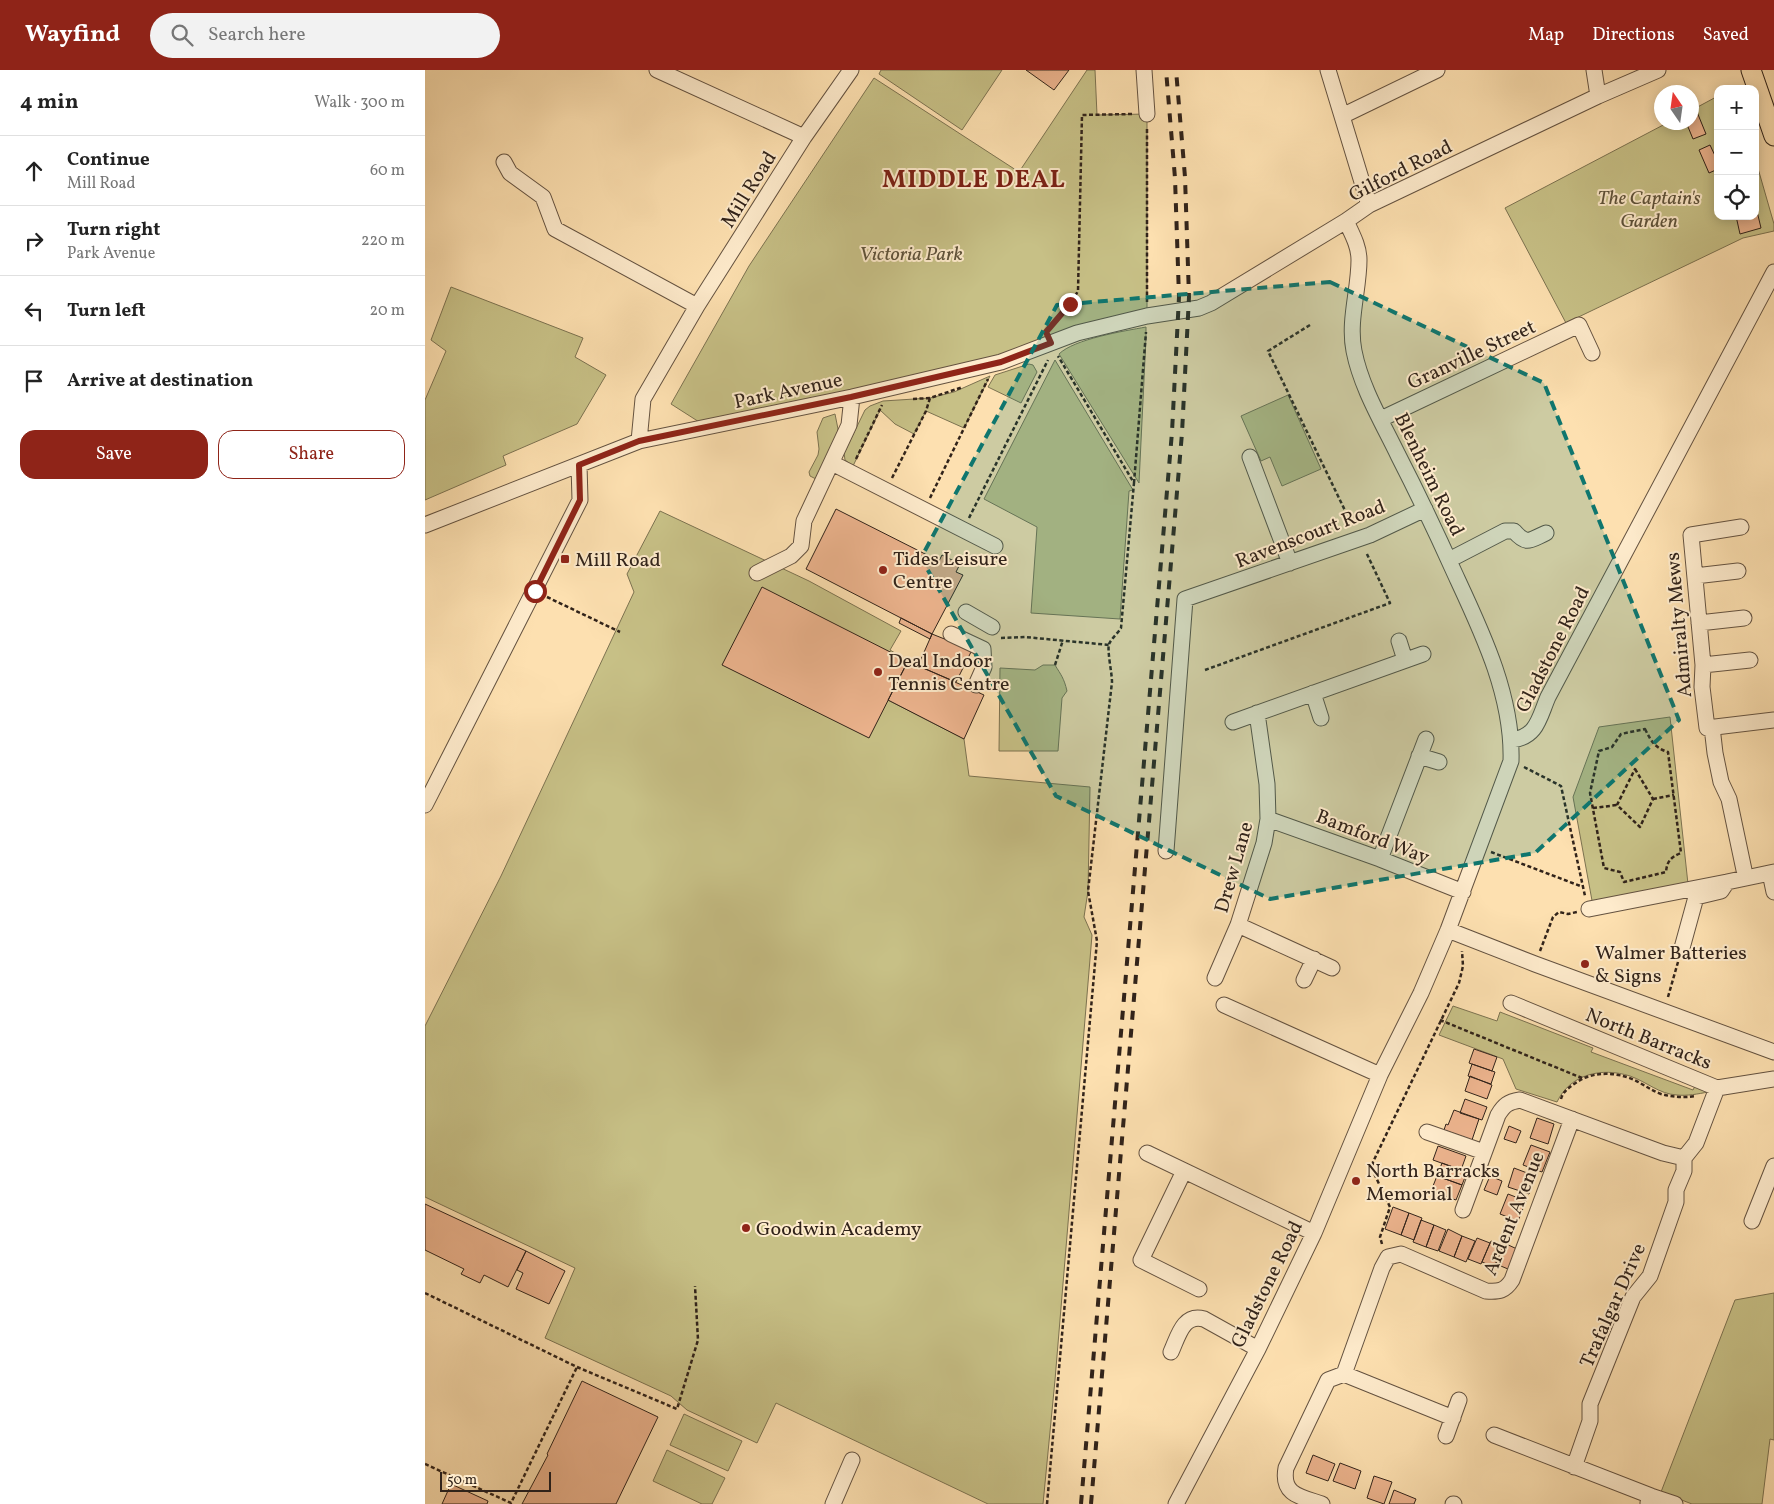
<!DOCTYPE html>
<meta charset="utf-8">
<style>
:root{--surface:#fff;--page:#f2f2f2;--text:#222;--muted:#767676;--line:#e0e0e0;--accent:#8f2418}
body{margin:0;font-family:Vollkorn,serif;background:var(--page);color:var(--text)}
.controls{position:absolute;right:15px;top:15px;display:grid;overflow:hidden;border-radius:10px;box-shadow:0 2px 12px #0003}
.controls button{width:45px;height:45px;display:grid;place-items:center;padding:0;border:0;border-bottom:1px solid var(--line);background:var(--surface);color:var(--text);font:25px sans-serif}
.compass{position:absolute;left:1229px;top:15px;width:45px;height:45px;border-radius:50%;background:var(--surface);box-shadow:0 2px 12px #0003;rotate:347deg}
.scale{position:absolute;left:15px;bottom:12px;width:111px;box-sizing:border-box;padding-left:5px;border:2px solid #31231a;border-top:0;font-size:14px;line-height:18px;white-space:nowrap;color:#31231a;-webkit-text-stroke:4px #feebcc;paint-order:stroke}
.stop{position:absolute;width:15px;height:15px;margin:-11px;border:4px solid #8f2418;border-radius:50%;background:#fff}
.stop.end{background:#8f2418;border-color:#fff;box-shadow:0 1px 5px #0008}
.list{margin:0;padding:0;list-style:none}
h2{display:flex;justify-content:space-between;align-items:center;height:65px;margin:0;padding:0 20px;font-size:21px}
h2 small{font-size:16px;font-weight:400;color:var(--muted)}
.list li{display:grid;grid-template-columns:32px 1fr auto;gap:15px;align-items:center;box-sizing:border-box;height:70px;padding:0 20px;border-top:1px solid var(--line)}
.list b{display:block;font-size:19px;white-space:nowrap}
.list p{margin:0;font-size:16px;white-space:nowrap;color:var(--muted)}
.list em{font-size:16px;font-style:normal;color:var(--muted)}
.actions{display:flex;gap:10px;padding:15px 20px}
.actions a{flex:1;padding:11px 0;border:1px solid var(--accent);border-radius:15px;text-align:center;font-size:18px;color:var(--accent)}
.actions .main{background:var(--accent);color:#fff}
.icon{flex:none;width:28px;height:28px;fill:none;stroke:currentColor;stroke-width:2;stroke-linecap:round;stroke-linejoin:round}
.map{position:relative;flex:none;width:1349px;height:1434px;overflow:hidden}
header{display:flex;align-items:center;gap:30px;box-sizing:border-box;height:70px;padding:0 25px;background:var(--accent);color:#fff}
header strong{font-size:24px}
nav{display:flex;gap:28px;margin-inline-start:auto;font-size:18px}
.search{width:350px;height:45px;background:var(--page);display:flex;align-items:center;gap:12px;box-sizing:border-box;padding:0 18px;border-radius:28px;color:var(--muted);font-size:19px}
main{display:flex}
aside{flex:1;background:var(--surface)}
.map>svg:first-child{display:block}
</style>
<header>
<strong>Wayfind</strong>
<div class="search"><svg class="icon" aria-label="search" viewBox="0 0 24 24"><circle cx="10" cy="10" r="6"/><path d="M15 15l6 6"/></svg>Search here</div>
<nav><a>Map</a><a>Directions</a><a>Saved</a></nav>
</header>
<main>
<aside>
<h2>4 min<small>Walk · 300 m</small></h2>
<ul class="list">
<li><svg class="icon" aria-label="ahead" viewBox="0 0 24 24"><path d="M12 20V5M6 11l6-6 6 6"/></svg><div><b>Continue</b><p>Mill Road</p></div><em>60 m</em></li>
<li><svg class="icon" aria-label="right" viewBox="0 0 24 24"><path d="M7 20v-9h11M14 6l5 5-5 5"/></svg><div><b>Turn right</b><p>Park Avenue</p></div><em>220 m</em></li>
<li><svg class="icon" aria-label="left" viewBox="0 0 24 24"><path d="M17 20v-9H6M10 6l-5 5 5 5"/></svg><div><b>Turn left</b></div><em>20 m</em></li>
<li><svg class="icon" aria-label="arrive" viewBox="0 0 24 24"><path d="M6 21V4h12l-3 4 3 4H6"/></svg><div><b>Arrive at destination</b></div></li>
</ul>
<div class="actions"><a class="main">Save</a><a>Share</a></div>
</aside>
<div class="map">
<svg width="1349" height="1434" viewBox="0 0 1349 1434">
<rect width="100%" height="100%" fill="#fde0b0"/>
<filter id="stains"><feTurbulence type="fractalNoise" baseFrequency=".004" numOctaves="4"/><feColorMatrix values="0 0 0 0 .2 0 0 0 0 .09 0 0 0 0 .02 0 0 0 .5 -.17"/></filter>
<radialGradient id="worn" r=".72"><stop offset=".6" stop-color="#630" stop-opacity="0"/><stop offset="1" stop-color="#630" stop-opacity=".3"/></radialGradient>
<path fill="#c7c086" stroke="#7c7250" d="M456 0H577L537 60 454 4Z
M662 0H670L672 45 722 44V246L576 292 282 357 246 334 324 196 449 8 594 102Z
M1293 26V146H1330V88L1349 154V161L1318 168 1141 253 1080 138 1242 53 1266 52 1267 40Z
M26 217 158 268 150 287 181 305 152 354 78 386 81 395 0 430V330L21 281 6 270Z
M721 257V268L714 413 634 284C649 269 699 261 721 257Z
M630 290 708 420 704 421 695 549 606 543 612 457 559 429Z
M604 294 608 295 612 302 596 333 563 317 570 305Z
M565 306 539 358 501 341 489 364 470 354 455 340 428 396 420 390 419 383 440 340 445 336 458 331 505 328 529 322Z
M863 325 896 399 857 416 845 387 836 391 816 346Z
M410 344 413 359 411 369 391 409 385 406 384 402 393 385 394 379 392 362 398 348Z
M235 441 384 511 476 561 465 580 483 591 463 630 539 669 544 706 665 717 663 821 659 847 667 865 630 1310 618 1434H563L351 1333 332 1373 262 1340 246 1326 120 1268 150 1198 0 1127V956L76 806 209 522 202 504Z
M618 595H630C636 605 639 608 642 621L637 628 633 681H574L575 598 610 600Z
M1245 647 1263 814 1168 836 1148 727 1174 657Z
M1028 936 1072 951 1075 942 1168 978 1166 982 1268 1020 1272 1012 1283 1022C1273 1024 1262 1026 1252 1025 1234 1024 1222 1012 1205 1006 1177 997 1145 1004 1132 1032L1091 1019 1078 989 1014 965Z
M1349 1223V1370L1345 1369 1337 1434H1267L1236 1422 1310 1230Z
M259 1344 317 1371 303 1401 245 1375Z
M242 1380 300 1408 287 1434H277L228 1411Z"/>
<path fill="#edb48e" stroke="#31231a" d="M601 0H644L629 20Z
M1272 42 1281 64 1268 69 1261 52H1266V44Z
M1285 75 1293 92V99L1284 103 1274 80Z
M1331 137 1336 158 1315 164 1311 146H1330Z
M411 439 514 491 517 485 535 494 531 502 538 505 507 564 381 499Z
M337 517 483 591 444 668 297 595Z
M476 548 507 564 505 569 474 553Z
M507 564 547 580 531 612 493 596Z
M483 591 559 625 539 669 463 630Z
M1049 979 1072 987 1067 1001 1044 993Z
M1047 994 1070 1002 1066 1014 1043 1006Z
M1045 1006 1067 1015 1062 1029 1040 1021Z
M1040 1029 1062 1037 1057 1050 1035 1043Z
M1029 1040 1054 1049 1047 1070 1019 1060 1021 1054 1023 1055Z
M1112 1048 1129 1054 1123 1074 1105 1068Z
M1084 1056 1096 1061 1091 1073 1079 1069Z
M1106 1075 1125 1082 1117 1102 1098 1095Z
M1013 1076 1041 1086 1036 1100 1008 1090Z
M1017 1093 1042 1102 1037 1115 1012 1106Z
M1089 1098 1110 1106 1104 1124 1083 1117Z
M1012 1106 1037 1115 1031 1130 1006 1121Z
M1065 1106 1077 1111 1072 1125 1059 1120Z
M1083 1124 1101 1131 1093 1151 1075 1144Z
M0 1134 101 1181 83 1217 59 1205 55 1213 36 1204 39 1199 0 1180Z
M968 1137 984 1143 976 1165 960 1159Z
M984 1143 997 1148 989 1170 976 1165Z
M996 1150 1009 1155 1001 1177 988 1172Z
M1009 1155 1021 1160 1013 1181 1001 1177Z
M1023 1159 1037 1166 1029 1187 1014 1181Z
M1037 1166 1050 1171 1041 1192 1029 1187Z
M1052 1168 1065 1173 1056 1194 1043 1189Z
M1066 1171 1078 1176 1069 1197 1057 1192Z
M1079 1173 1092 1179 1083 1199 1071 1194Z
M101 1181 140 1201 124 1234 91 1219 98 1203 92 1200Z
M157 1311 233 1347 191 1434H97L123 1385 122 1384Z
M888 1385 910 1394 903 1411 881 1403Z
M915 1393 936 1401 930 1419 908 1411Z
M949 1406 967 1412 959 1434 942 1428Z
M26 1414 63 1431 62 1434H17Z
M969 1420 991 1429 989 1434H964Z"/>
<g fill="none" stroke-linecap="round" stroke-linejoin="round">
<defs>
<path id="minor" d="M232 0 379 67
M719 0 722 44
M903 0 944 135
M1169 0 1173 26
M917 46 1012 0
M79 92 85 103 118 127 130 159 272 236
M956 349 1154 255 1167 283
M214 371 218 329 272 236 379 67 426 0
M825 387 865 493
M407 393 570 476
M0 455 214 371 427 327 576 292 652 263 722 246 774 238 786 233 921 151 944 135 1173 26 1233 0
M1316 457 1266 465 1278 595 1277 617 1282 658 1349 650
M1024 490 1080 461H1089C1102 476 1105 470 1121 463
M332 503 366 486 376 476 379 451 424 355 427 327
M1270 506 1313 501
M541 542 567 557
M1274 553 1319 548
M526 564 558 579 559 597 551 615
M974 571 980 590
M1278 595 1325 590
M888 623 896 648
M808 652 998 584
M1287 657 1290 683 1296 712 1304 729 1319 800
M1087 670C1112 667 1114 648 1123 627L1349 202
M994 686 1014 692
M0 735 155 430 154 395
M843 749 955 789 1038 822
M741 781 760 529 945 465 1000 439
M955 789 1001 669
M1345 803 1349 822
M1164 839 1302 812
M813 855 907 898
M1023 860 1110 894 1349 982
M1257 878 1271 827 1296 821 1302 812 1349 802
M790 908 813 855 839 773 843 749 842 714 832 643
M879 910 889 889
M1086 933 1292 1018 1349 1009
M799 935 955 1005
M1002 1062 1059 1082
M722 1083 889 1163
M759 1101 716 1190 774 1219
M1038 1140 1073 1045C1079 1035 1083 1032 1095 1030L1238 1083 1259 1088 1271 1073 1292 1018
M1327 1151 1349 1096
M746 1282C753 1267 758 1243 779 1249L833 1279
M919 1304 1028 1348
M1069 1365 1226 1426
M1021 1366 1034 1330
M1149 1397 1165 1351V1334L1208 1227 1225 1206 1251 1132V1120L1259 1101V1088
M1223 1433 1226 1426 1250 1434
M408 1434 427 1390
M751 1434 833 1279 889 1163 955 1005 996 923 1023 860 1086 691C1088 626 1057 562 1030 504 1012 464 993 424 973 385 957 352 936 317 929 281 923 251 934 220 934 190 934 176 927 164 921 151
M897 1434C876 1427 856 1425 861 1398L903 1310 919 1304 957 1198 963 1187 976 1184 1061 1221C1074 1222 1080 1221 1087 1210L1147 1049
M1028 1434H1029"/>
<path id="major" d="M1326 0 1349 66"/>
</defs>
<use href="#minor" stroke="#645240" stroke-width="17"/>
<use href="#major" stroke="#31231a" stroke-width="21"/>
<path stroke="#31231a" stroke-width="2.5" stroke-dasharray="4 2.5" stroke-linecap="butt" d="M722 232V57
M885 255 843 281 927 455
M626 256 645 235 653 221 657 45 709 44
M488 329 505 328 538 317
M431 389 457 335
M467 408 501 341 505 328
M709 413 721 262
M505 428 563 309
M544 448 623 290
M122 527 195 562
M576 568 600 567 684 575
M630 595 638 570
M780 600 965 533 941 482
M1220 659C1226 671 1230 678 1243 682L1256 783C1246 787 1242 791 1241 802L1199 812 1195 802 1179 798 1165 723 1174 681 1187 677 1196 664Z
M1099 697 1136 716 1160 826
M1210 699 1228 729 1215 757 1192 735Z
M1228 729 1249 725
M1168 738 1192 735
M1066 782 1158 817
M1115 881 1128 847 1134 842 1143 844 1152 842
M1243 927 1253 892
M1015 950 1157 1008
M1136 1029C1138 1021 1145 1017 1152 1012 1169 1000 1197 1002 1215 1013 1222 1017 1228 1021 1236 1024 1247 1027 1259 1028 1271 1026
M957 1174 955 1167 965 1137 947 1099 948 1092 1034 913 1038 896 1037 881
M0 1223 152 1297 252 1339 273 1270 270 1216
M0 1394 86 1433 152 1297
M622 1434 672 871 663 821 687 612C687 603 682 581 684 574 686 569 693 563 696 558L709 413 633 286"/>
<use href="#minor" stroke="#feebcc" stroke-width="15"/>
<use href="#major" stroke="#fde0b0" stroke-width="19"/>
<path stroke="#31231a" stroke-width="4" stroke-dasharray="9 9" stroke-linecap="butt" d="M656 1434 747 362 754 227 750 108 741 0
M666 1434 757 363 764 227 760 107 751 0"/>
</g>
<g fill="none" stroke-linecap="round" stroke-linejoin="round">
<path stroke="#8f2418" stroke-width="6" d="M110 521 155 430 154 395 214 371 426 327 576 292 626 273 621 262 645 234"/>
</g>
<path fill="#0f766e" fill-opacity="0.2" stroke="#0f766e" stroke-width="4" stroke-dasharray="10 6" stroke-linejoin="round" d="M905 212 1119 313 1254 650 1110 783 845 829 631 726 496 488 632 235Z"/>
<g fill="#8f2418" stroke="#feebcc" stroke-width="2">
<rect x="135" y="484" width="10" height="10" rx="2.5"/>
<circle cx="458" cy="500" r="5"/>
<circle cx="453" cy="602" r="5"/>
<circle cx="1160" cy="894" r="5"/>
<circle cx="931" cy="1111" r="5"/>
<circle cx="321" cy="1158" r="5"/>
</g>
<g text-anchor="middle" stroke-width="4" stroke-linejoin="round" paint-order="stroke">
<g font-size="20" fill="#31231a" stroke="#feebcc">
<text transform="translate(975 100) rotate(-27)" y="7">Gilford Road</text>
<text transform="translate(323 119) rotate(-58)" y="7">Mill Road</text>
<text transform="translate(1046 284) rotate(-25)" y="7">Granville Street</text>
<text transform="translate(363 320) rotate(-12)" y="7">Park Avenue</text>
<text transform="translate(1005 404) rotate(64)" y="7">Blenheim Road</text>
<text transform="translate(885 463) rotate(-21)" y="7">Ravenscourt Road</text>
<text transform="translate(1253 555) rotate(-95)" y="7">Admiralty Mews</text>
<text transform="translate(1127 579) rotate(-63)" y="7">Gladstone Road</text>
<text transform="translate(948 766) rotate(21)" y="7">Bamford Way</text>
<text transform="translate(808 797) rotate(-74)" y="7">Drew Lane</text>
<text transform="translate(1224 968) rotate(22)" y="7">North Barracks</text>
<text transform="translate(1088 1143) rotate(-68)" y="7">Ardent Avenue</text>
<text transform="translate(841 1214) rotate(-64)" y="7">Gladstone Road</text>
<text transform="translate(1187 1235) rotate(-66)" y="7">Trafalgar Drive</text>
</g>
<g font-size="20" font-style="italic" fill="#5e523a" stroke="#feebcc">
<text x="1224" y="134">The Captain's<tspan x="1224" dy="23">Garden</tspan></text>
<text x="486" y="190">Victoria Park</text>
</g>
<g font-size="20" fill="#31231a" stroke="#feebcc" text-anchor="start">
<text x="468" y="495">Tides Leisure<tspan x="468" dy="23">Centre</tspan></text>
<text x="150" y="496">Mill Road</text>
<text x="463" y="597">Deal Indoor<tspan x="463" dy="23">Tennis Centre</tspan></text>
<text x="1170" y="889">Walmer Batteries<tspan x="1170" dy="23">&amp; Signs</tspan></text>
<text x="941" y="1107">North Barracks<tspan x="941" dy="23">Memorial</tspan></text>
<text x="331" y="1165">Goodwin Academy</text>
</g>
<g font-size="25" font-weight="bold" letter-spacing="1" fill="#7a1f14" stroke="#feebcc">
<text x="549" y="117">MIDDLE DEAL</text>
</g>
</g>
<rect width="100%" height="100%" filter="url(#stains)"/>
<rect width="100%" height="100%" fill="url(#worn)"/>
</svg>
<div class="controls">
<button>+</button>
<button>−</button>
<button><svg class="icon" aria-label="locate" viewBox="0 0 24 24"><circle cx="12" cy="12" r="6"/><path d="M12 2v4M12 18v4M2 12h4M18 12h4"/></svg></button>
</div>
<svg class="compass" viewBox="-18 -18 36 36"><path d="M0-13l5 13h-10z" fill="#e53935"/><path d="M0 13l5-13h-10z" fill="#767676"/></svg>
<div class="scale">50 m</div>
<div class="stop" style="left:110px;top:521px"></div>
<div class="stop end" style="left:645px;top:234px"></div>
</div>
</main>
